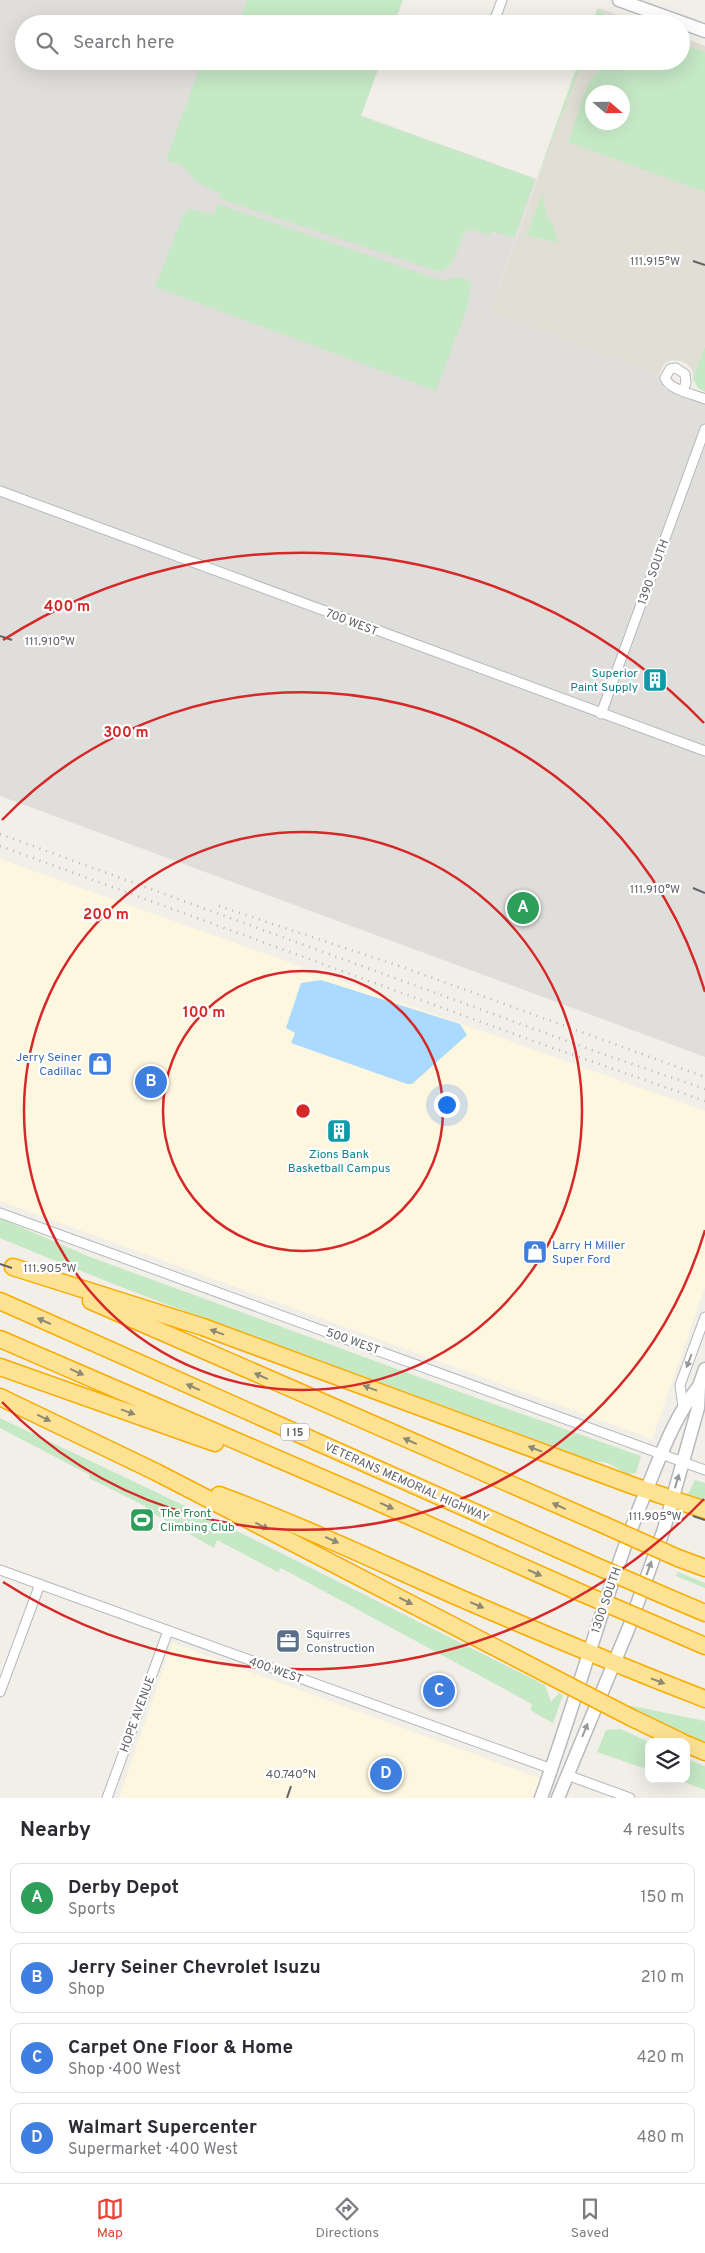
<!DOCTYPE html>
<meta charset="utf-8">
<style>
:root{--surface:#fff;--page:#f2f2f3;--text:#2b2b33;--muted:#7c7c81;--line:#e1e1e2;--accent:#ea4335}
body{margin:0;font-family:Overpass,sans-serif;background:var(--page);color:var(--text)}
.controls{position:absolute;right:15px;bottom:15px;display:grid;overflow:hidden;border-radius:10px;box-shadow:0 5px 20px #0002}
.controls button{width:45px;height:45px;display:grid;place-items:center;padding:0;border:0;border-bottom:1px solid var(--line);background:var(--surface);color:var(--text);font:25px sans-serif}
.compass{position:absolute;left:585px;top:85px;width:45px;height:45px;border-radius:50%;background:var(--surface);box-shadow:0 5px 20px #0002;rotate:110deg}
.you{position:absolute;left:446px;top:1104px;width:18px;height:18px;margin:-12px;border:4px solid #fff;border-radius:50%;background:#1a73e8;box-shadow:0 0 0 8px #1a73e833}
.badge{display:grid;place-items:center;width:32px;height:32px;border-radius:50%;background:var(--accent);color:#fff;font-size:16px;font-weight:700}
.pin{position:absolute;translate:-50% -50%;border:2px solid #fff;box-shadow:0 1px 5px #0006}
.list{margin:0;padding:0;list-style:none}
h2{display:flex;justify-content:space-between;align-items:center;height:65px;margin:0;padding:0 20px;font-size:21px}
h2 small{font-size:16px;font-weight:400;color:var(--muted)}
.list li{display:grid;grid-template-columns:32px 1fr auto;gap:15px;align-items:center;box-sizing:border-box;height:70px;margin:0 10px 10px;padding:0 10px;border:1px solid var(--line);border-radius:10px}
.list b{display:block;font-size:19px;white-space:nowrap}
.list p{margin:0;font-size:16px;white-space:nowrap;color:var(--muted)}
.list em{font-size:16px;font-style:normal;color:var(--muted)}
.icon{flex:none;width:28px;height:28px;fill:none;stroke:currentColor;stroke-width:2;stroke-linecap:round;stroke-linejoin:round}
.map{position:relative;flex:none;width:705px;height:1798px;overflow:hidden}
.search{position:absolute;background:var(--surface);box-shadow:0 5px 20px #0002;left:15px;right:15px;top:15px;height:55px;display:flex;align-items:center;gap:12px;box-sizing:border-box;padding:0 18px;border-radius:28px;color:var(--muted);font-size:19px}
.sheet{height:385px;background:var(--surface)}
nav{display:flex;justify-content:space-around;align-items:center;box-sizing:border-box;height:70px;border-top:1px solid var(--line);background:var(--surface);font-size:14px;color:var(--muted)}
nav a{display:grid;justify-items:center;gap:2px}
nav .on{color:var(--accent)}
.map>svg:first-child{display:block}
</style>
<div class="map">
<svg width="705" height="1798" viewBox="0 0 705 1798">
<rect width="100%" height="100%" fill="#f1efe8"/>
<path fill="#fef7e0" d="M0 859 705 1111V1287L652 1439 0 1201Z
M172 1643 541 1779 534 1798H119Z"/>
<path fill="#e0deda" d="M0 0H247L238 24H24V61H224L223 66 537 179 490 312 659 375 664 388 705 404V1057L0 796Z"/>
<path fill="#e1ded6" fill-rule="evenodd" d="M599 8 644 24H593Z
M681 37 705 46V346L693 379 692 370 687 364 681 361 672 360 664 364 659 375 490 312 580 61H681ZM592 92H622V122H592Z"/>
<path fill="#c5e8c5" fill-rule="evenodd" d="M247 0H403L394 24H238Z
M597 9 608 16 605 24H592Z
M681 44 705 52V192L568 142 588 84 605 61H681ZM592 92H622V122H592Z
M202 61H209L223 66 225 61H381L361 116 535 179 514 238 492 231 490 235 471 229 466 231C456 244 457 272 436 271L220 199 221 194 197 182 181 165 166 160Z
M579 61H587L578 73 532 192Z
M543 193 546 215 554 227 558 243 526 235Z
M218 204 434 278 442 281 457 277 472 282 467 308 436 391 155 287 183 215 190 209 214 215Z
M705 346V392L698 388 693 379Z
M0 1218 90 1257 471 1396 641 1456 636 1473 627 1474 608 1463 594 1461 571 1453C381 1381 188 1317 0 1238Z
M0 1418 223 1524 545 1685 551 1702 559 1693 563 1695 553 1723 530 1710 532 1704 281 1568 278 1572 217 1540 214 1548 149 1511 145 1506 89 1478 90 1475 0 1428Z
M695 1480 705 1483V1502L691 1497 688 1494Z
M678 1572 705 1583V1588L676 1576Z
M627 1705 705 1721V1746L627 1710Z
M621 1729 649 1742V1770L597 1752 606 1730Z
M686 1759 705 1766V1790L676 1779H686Z"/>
<path fill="#aadaff" d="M321 980 460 1024 467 1035 412 1084H407L291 1043 295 1033 286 1028 301 983Z"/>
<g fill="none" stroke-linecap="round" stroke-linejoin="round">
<defs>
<path id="minor" d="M493 24 502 0
M683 390 686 383 685 374 676 368 670 369 665 378C669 390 694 394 705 399
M0 491 705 751
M601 714 705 429
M0 1213 705 1470
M683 1406 680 1385 705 1317
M0 1570 552 1769
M0 1692 40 1584
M567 1775 630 1798
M107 1798 168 1631"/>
<path id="secondary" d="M619 0 705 31
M541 1798C578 1696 605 1592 646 1491 661 1455 674 1417 699 1386
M558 1798 629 1627 664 1529 698 1408 699 1386 705 1369"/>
<path id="motorway" d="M13 1267 203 1327 634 1486 705 1510
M0 1301 589 1563
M91 1301 604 1525
M0 1339 364 1496 579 1592
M0 1367 215 1443
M0 1397 156 1472 562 1682
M219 1495C301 1525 380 1563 460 1598 541 1633 623 1667 705 1699
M678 1558 705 1568
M665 1596 705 1613
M654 1624 705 1646
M632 1718 682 1742
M686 1744 705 1752"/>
</defs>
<use href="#minor" stroke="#b5b8bc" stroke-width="11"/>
<use href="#secondary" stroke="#b6babf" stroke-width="15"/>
<use href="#motorway" stroke="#f9ab00" stroke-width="19"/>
<use href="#minor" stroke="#fff" stroke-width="9"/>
<use href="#secondary" stroke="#fff" stroke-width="12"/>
<use href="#motorway" stroke="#fde293" stroke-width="16"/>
<path stroke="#b6b7b8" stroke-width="2.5" stroke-dasharray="1 6" stroke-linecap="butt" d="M0 834 600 1053 705 1089
M0 846 536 1042 705 1101
M219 906 411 970 705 1077"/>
<defs>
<path id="motorway-bridge" d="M604 1525 678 1558
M589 1563 665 1596
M579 1592 654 1624
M562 1682 632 1718"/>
</defs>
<use href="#motorway-bridge" stroke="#f9ab00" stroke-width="19" stroke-linecap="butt"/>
<use href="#motorway-bridge" stroke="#fde293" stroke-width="16"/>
</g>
<defs><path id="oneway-solid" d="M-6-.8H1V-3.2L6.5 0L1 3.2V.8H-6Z" transform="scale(1.25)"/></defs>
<g fill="#8e8975">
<use href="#oneway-solid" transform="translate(44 1321) rotate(-156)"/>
<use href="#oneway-solid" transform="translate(217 1332) rotate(-160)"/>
<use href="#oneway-solid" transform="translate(77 1372) rotate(24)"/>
<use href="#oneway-solid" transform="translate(261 1376) rotate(-156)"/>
<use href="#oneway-solid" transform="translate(193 1387) rotate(-156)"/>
<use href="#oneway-solid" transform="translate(370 1388) rotate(-160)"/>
<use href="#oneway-solid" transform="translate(128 1412) rotate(20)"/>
<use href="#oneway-solid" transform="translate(44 1418) rotate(26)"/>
<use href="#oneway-solid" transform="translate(410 1441) rotate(-156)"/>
<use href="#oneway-solid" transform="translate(535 1449) rotate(-159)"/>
<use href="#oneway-solid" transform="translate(387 1506) rotate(24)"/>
<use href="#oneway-solid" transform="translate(559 1506) rotate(-156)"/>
<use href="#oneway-solid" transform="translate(262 1526) rotate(27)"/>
<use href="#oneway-solid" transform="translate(332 1540) rotate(24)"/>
<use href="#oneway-solid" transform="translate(535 1573) rotate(24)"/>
<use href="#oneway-solid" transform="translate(406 1601) rotate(27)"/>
<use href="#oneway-solid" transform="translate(477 1605) rotate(23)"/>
<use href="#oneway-solid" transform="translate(658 1681) rotate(21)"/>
</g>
<g fill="#979a9d">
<use href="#oneway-solid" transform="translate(689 1361) rotate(111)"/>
<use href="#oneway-solid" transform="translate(677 1481) rotate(-74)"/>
<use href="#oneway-solid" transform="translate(649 1568) rotate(-70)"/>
<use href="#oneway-solid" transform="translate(585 1730) rotate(-68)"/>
</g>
<path fill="none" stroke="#5f6368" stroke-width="2" d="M693 261 705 265M0 636 12 640M693 888 705 893M0 1264 12 1268M693 1516 705 1520M287 1798 291 1786"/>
<g fill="none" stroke="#d62828" stroke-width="2.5">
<circle cx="303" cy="1111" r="140"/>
<circle cx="303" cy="1111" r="279"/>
<path d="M705 1230A419 419 0 0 1 2 1402M2 820A419 419 0 0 1 705 992"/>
<path d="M704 1499A558 558 0 0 1 3 1582M3 640A558 558 0 0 1 704 723"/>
</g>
<defs>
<symbol id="building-square" viewBox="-11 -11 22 22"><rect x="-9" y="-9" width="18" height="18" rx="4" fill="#0f9aa8" stroke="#fff"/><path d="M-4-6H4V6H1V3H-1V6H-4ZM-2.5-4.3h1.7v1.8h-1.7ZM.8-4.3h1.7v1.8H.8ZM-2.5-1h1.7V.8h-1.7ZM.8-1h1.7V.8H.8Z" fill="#fff"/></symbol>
<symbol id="shop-square" viewBox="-11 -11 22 22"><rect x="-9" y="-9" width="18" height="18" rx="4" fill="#3f7fe0" stroke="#fff"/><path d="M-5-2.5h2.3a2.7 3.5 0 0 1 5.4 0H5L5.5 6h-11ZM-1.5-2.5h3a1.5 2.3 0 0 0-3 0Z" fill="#fff"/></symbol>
<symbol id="stadium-square" viewBox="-11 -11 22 22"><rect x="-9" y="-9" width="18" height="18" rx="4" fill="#2e9e5b" stroke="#fff"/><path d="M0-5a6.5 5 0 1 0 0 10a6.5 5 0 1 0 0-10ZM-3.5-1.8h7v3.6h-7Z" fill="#fff"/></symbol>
<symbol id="office-square" viewBox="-11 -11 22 22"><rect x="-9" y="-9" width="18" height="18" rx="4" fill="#5c6f8a" stroke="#fff"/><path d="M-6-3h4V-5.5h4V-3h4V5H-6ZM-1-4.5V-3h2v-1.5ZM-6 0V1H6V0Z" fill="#fff"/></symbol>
</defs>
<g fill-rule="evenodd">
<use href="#building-square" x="641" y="666" width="28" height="28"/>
<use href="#shop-square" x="86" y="1050" width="28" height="28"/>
<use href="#building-square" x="325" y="1117" width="28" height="28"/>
<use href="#shop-square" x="521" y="1238" width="28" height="28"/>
<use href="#stadium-square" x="128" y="1506" width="28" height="28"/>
<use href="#office-square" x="274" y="1627" width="28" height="28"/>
</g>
<g text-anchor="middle" stroke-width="4.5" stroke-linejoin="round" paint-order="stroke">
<rect fill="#fff" stroke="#8f9295" stroke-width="1" x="281" y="1423.5" width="28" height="17" rx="4"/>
<g font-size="11" font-weight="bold" fill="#5f6368">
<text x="295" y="1436">I 15</text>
</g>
<g font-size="12" fill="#5f6368" stroke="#fff">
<text transform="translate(653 572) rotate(-70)" y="4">1390 SOUTH</text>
<text transform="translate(352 622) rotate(21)" y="4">700 WEST</text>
<text transform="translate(353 1341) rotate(20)" y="4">500 WEST</text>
<text transform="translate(407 1482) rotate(24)" y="4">VETERANS MEMORIAL HIGHWAY</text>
<text transform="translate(606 1600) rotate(-71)" y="4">1300 SOUTH</text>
<text transform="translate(276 1670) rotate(20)" y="4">400 WEST</text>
<text transform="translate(137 1714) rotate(-70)" y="4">HOPE AVENUE</text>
</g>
<g font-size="12" fill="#0d838f" stroke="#fff" text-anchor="end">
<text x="638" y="677">Superior<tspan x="638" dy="14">Paint Supply</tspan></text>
<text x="339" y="1158" text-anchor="middle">Zions Bank<tspan x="339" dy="14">Basketball Campus</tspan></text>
</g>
<g font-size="12" fill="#366cbe" stroke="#fff" text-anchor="end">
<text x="82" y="1061">Jerry Seiner<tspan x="82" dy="14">Cadillac</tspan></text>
<text x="552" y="1249" text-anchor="start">Larry H Miller<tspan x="552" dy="14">Super Ford</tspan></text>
</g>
<g font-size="12" fill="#27864d" stroke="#fff" text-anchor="start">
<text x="160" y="1517">The Front<tspan x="160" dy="14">Climbing Club</tspan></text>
</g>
<g font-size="12" fill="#4e5e75" stroke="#fff" text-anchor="start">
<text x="306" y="1638">Squirres<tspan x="306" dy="14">Construction</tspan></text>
</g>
</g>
<g font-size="12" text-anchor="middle" fill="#5f6368" stroke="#fff" stroke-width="4.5" stroke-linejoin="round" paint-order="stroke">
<text x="655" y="265">111.915°W</text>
<text x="50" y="645">111.910°W</text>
<text x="655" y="893">111.910°W</text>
<text x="50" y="1272">111.905°W</text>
<text x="655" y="1520">111.905°W</text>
<text x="291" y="1778">40.740°N</text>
</g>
<circle cx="303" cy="1111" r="8" fill="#d62828" stroke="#fff" stroke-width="2.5"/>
<g font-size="15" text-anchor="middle" font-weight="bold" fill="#d62828" stroke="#fff" stroke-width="4.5" stroke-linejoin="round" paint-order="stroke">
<text x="67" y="611">400 m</text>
<text x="126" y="737">300 m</text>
<text x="106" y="919">200 m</text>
<text x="204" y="1017">100 m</text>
</g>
</svg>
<div class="controls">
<button><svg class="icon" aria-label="layers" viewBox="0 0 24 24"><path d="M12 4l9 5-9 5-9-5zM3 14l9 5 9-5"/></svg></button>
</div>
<svg class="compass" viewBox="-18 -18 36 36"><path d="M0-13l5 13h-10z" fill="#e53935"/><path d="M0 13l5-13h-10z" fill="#7c7c81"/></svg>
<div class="you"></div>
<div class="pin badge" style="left:523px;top:908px;background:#2e9e5b">A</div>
<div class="pin badge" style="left:151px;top:1082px;background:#3f7fe0">B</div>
<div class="pin badge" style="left:439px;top:1691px;background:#3f7fe0">C</div>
<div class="pin badge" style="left:386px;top:1774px;background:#3f7fe0">D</div>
<div class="search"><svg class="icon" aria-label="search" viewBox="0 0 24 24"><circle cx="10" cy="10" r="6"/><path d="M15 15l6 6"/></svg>Search here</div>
</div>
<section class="sheet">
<h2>Nearby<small>4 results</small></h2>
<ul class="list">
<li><span class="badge" style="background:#2e9e5b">A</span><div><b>Derby Depot</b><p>Sports</p></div><em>150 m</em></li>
<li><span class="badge" style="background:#3f7fe0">B</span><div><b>Jerry Seiner Chevrolet Isuzu</b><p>Shop</p></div><em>210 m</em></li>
<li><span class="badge" style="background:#3f7fe0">C</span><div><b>Carpet One Floor &amp; Home</b><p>Shop · 400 West</p></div><em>420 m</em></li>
<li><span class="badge" style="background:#3f7fe0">D</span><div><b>Walmart Supercenter</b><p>Supermarket · 400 West</p></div><em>480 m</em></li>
</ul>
</section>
<nav>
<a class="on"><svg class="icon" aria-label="map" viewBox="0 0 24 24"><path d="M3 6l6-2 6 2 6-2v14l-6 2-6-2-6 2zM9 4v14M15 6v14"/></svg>Map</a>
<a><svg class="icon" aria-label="directions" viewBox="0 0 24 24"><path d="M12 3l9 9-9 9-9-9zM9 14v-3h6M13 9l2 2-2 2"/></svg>Directions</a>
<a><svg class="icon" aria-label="saved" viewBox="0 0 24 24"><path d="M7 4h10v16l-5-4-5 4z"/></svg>Saved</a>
</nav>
